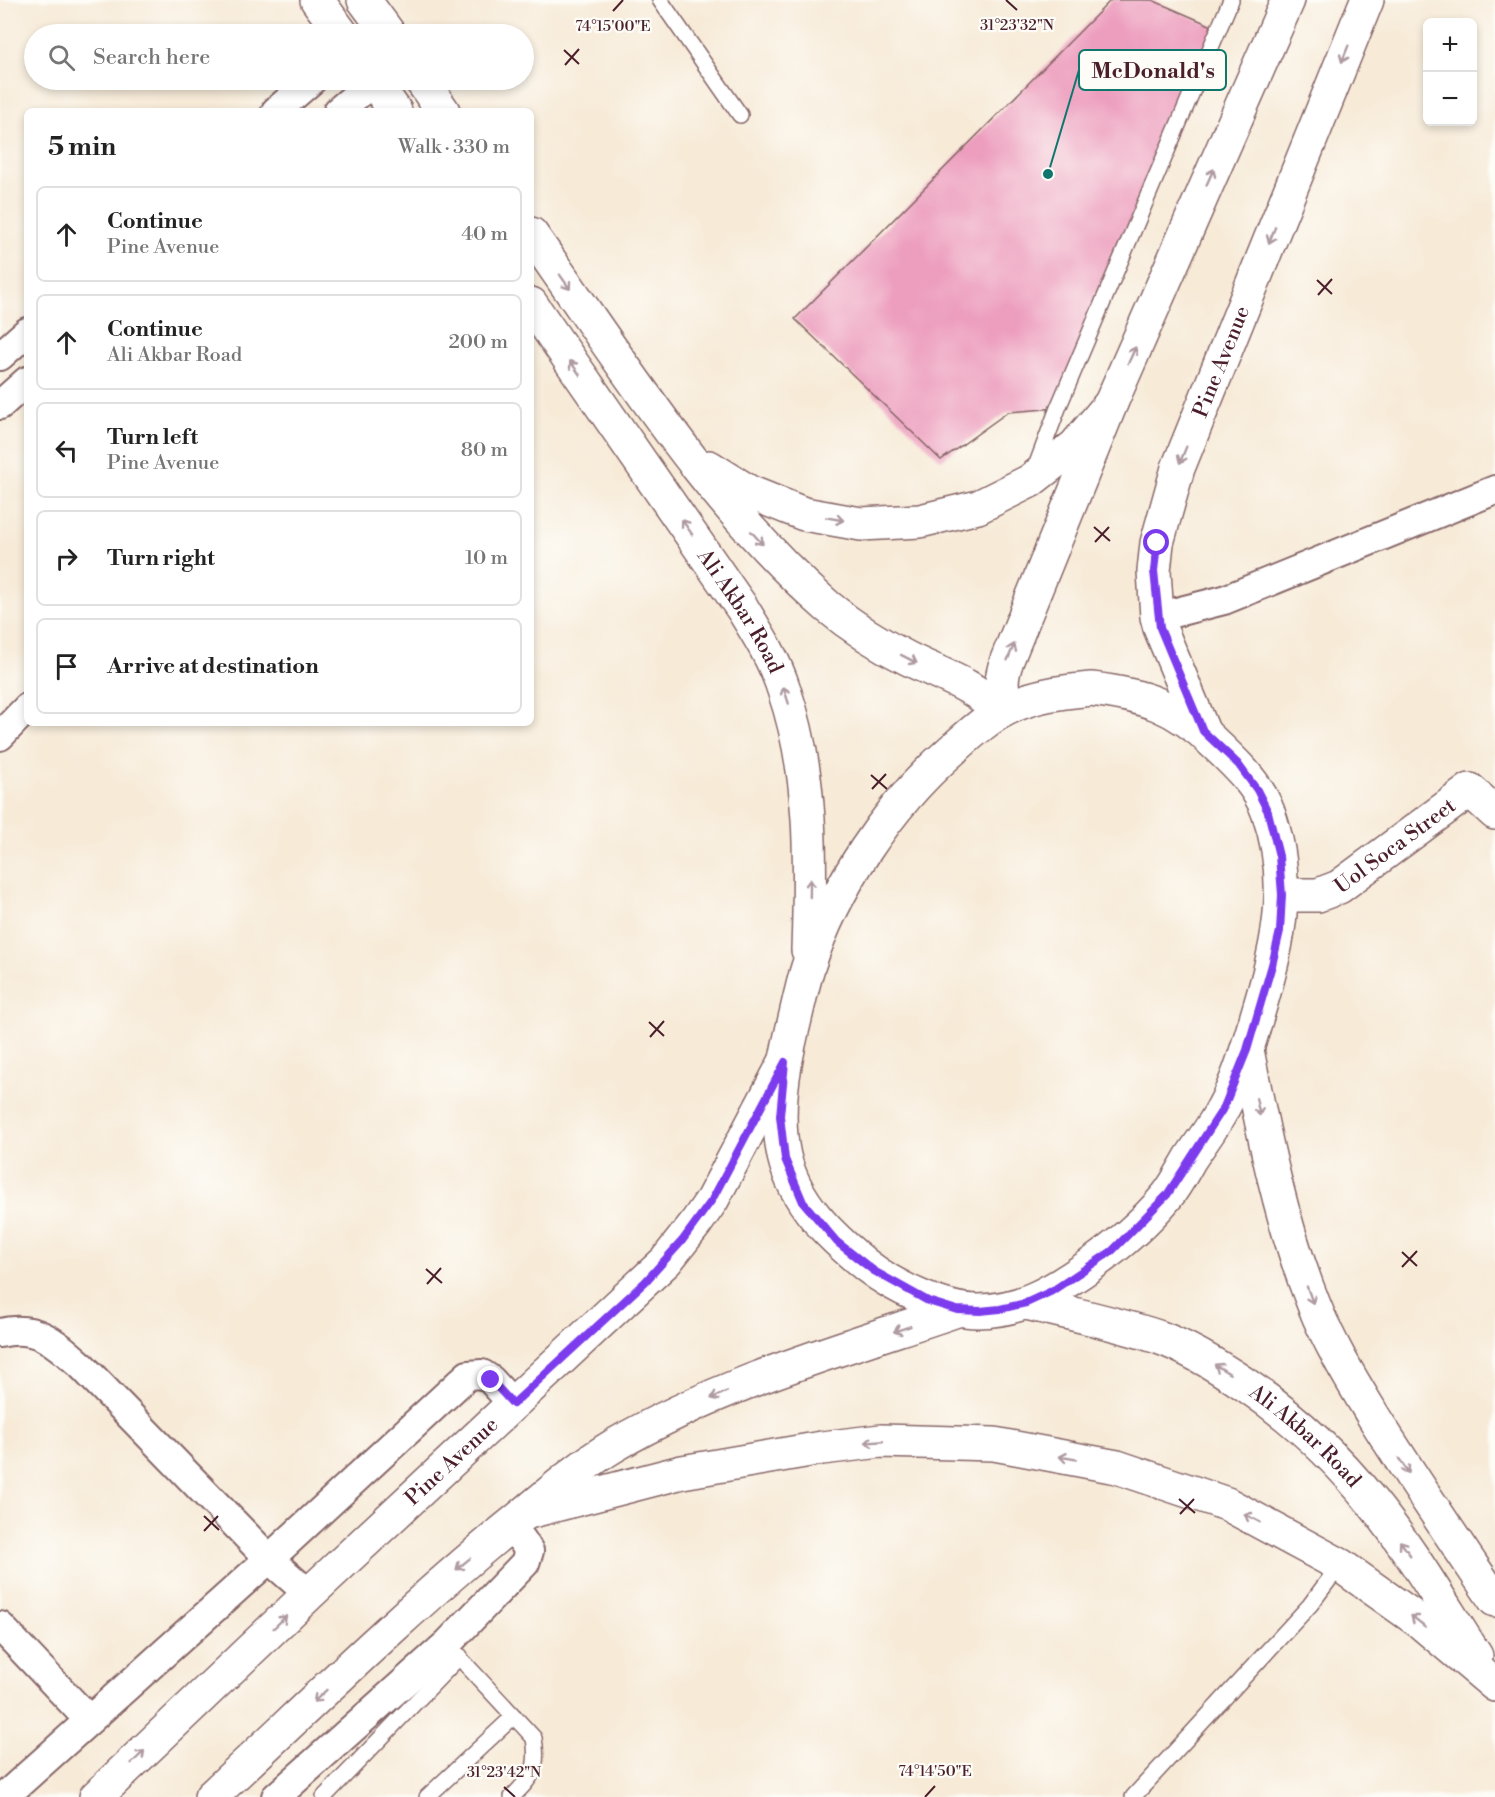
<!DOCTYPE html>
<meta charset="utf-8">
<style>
:root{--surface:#fff;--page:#f2f2f2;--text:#222;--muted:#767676;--line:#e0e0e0}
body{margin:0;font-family:"Libre Bodoni",serif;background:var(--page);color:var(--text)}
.controls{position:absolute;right:18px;top:18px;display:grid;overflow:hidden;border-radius:9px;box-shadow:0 3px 9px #0003}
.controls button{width:54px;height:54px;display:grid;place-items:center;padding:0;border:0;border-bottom:2px solid var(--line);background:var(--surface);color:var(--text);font:30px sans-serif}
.stop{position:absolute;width:18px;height:18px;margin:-14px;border:4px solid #7c3aed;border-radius:50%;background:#fff}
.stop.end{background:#7c3aed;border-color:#fff;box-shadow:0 2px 6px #0008}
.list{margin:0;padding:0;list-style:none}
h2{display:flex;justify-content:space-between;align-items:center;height:78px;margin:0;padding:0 24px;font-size:26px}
h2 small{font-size:20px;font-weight:400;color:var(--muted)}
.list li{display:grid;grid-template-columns:39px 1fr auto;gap:18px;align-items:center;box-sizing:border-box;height:96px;margin:0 12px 12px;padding:0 12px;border:2px solid var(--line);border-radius:9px}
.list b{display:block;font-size:22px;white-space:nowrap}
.list p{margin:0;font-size:20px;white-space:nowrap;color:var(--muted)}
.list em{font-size:20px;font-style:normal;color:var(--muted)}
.icon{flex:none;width:33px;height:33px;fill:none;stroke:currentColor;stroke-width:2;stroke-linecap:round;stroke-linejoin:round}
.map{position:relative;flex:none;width:1495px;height:1797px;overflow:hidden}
.search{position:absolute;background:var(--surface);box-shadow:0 3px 9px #0003;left:24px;top:24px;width:510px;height:66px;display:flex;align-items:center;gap:15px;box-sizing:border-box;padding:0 21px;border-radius:33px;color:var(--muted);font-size:22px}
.panel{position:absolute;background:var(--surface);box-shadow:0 3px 9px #0003;left:24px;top:108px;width:510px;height:618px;border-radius:9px}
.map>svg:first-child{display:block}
</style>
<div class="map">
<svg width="1495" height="1797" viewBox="0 0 1495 1797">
<rect width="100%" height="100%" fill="#fdfcf7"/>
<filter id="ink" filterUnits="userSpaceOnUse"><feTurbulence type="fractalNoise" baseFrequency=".0167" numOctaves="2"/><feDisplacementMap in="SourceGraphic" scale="12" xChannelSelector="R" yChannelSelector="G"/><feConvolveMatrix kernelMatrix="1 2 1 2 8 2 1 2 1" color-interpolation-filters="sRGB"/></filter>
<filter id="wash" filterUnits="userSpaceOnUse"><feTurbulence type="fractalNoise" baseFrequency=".008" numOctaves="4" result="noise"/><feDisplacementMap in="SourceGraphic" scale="24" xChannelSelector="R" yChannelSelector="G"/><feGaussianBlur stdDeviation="1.35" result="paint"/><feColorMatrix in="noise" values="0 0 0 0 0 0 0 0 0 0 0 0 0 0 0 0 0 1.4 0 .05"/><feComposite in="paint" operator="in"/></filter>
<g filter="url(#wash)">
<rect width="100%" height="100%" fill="#f7ead7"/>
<g id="blocks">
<path fill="#ed9ebe" d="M1111 0H1152L1219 29 1058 408 1008 412 941 460 795 319Z"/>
</g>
</g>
<g filter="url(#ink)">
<use href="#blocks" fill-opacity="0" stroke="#876667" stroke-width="1.5"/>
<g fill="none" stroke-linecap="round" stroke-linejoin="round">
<defs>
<path id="lane" d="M660 0 740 115
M1035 469 1058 408 1231 0
M447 1644 534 1738C539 1769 533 1776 512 1797
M324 1797 460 1656
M427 1797 514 1716
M1133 1797 1310 1605 1340 1565"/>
<path id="street" d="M276 111 312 80
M338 111 375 80
M0 356 27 332
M0 405 27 381
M1157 617 1224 600 1495 490
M0 736 27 708
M0 1333C37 1324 56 1343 82 1366L269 1559 309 1594
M0 1626 89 1720
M4 1797 269 1559 468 1375 482 1374 491 1380 513 1404
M276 1797 447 1644 525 1563 529 1551 522 1540 509 1527"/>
<g id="secondary">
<path d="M1007 708C1001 687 1000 680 1007 660L1111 403 1288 0"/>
<path id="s1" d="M1203 731 1160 628 1157 617 1154 571 1157 543 1178 468 1367 0"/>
<path id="s2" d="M1282 895H1318L1339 887 1470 790 1495 813"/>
<path id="s3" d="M96 1797 309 1594 666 1261 696 1223 712 1200 785 1062"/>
<path d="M211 1797C309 1706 404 1612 507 1528 542 1500 576 1468 615 1445 721 1383 842 1349 957 1310"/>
</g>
<g id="primary">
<path d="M317 0 342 34"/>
<path d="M364 0 389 34"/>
<path d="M373 80 395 111"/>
<path d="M421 80 443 111"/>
<path d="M531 234C623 363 707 501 827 606 851 626 879 644 907 658 940 675 974 684 1000 712"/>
<path id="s4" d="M531 304 742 608C758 634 775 661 784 690 813 774 811 863 808 950"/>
<path d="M709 467 749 492 804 514 861 524 920 521 978 507 1030 481 1075 446 1111 403"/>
<path d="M1091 689C1143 695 1177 706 1215 744 1236 764 1258 784 1268 812 1295 887 1276 954 1254 1026 1246 1053 1237 1083 1223 1108 1214 1126 1201 1142 1190 1159 1183 1171 1176 1185 1167 1196 1143 1225 1113 1250 1082 1271 1050 1293 1018 1311 978 1311 943 1311 894 1287 867 1266 831 1237 795 1203 784 1156 775 1114 783 1068 793 1027 798 1007 802 986 808 967 834 888 888 806 951 751 968 736 986 719 1006 709 1033 695 1061 692 1091 689Z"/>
<path d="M1247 1050C1264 1137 1281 1223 1314 1305 1329 1343 1351 1379 1372 1414 1411 1477 1453 1538 1495 1600"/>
<path id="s5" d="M1026 1303C1070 1313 1115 1323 1158 1337 1189 1348 1218 1366 1246 1385 1293 1417 1336 1457 1372 1502 1411 1550 1442 1604 1476 1656"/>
<path d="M528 1512 682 1472 822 1448 881 1441 994 1444 1117 1467 1227 1504 1340 1565 1419 1621 1495 1685"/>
</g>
</defs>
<use href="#lane" stroke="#876667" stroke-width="18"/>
<use href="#street" stroke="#876667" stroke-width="32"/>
<use href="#secondary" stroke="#876667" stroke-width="36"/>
<use href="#primary" stroke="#876667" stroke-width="36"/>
<use href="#lane" stroke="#fff" stroke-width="15"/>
<use href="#street" stroke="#fff" stroke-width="28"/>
<use href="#secondary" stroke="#fff" stroke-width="33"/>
<use href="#primary" stroke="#fff" stroke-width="33"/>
</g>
<defs><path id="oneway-shaft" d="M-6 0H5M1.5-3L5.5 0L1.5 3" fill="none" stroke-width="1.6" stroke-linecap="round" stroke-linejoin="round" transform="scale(1.5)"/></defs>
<g stroke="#ae9aa0">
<use href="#oneway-shaft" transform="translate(1345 54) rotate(112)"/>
<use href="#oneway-shaft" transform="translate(1210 177) rotate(-66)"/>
<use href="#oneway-shaft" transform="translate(1272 235) rotate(112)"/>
<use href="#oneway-shaft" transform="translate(565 282) rotate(55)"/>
<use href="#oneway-shaft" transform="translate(1132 355) rotate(-66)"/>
<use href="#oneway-shaft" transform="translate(575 368) rotate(-125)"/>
<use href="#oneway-shaft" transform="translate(1183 455) rotate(112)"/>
<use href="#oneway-shaft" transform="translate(835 519) rotate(10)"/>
<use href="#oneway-shaft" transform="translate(687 527) rotate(-125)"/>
<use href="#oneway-shaft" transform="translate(757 538) rotate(48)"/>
<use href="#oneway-shaft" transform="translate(1011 652) rotate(-67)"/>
<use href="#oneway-shaft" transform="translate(909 659) rotate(27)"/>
<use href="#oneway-shaft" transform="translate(786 695) rotate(-108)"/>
<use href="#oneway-shaft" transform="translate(810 888) rotate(-89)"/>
<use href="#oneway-shaft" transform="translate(1258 1107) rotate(78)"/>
<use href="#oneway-shaft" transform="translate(1310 1295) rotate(70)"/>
<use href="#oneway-shaft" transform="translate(902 1329) rotate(161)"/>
<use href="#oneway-shaft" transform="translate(1222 1369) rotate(-148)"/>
<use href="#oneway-shaft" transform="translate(719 1395) rotate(156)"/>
<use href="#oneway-shaft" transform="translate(874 1442) rotate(175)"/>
<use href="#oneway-shaft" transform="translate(1068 1458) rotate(-170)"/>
<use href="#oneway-shaft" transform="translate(1404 1466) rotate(56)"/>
<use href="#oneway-shaft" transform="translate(1252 1518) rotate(-152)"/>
<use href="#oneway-shaft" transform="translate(1405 1548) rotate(-126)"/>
<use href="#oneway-shaft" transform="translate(463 1564) rotate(141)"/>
<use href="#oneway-shaft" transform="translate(1418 1621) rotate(-142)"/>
<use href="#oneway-shaft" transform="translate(280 1622) rotate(-44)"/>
<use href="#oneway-shaft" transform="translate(320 1696) rotate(137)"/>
<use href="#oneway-shaft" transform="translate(138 1757) rotate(-44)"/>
</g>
</g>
<g fill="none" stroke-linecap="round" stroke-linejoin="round" filter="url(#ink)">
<path stroke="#7c3aed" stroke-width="8" d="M491 1380 513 1404 645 1282 682 1241 712 1200 785 1062 780 1116 785 1159 803 1202 837 1242 874 1271 928 1301 957 1310 980 1311 1000 1309 1026 1303 1052 1291 1112 1251 1167 1195 1224 1107 1247 1050 1272 965 1280 931 1282 895 1279 856 1268 812 1257 790 1238 764 1203 731 1160 628 1154 571 1157 543"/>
</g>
<path fill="none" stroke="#4a1f2b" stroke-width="2" d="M1006 0 1017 10M613 11 623 0M564 50 579 64M565 65 579 49M1317 280 1332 294M1318 295 1332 279M1094 527 1110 541M1095 542 1109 527M871 775 887 789M872 789 886 774M649 1022 664 1036M650 1037 664 1021M1402 1252 1417 1266M1402 1267 1417 1251M426 1269 442 1283M427 1284 441 1268M1179 1499 1195 1513M1180 1514 1194 1499M204 1516 219 1530M204 1531 218 1516M504 1787 515 1797M925 1797 935 1786"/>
<g text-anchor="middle" stroke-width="4.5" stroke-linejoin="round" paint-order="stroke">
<g font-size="21" fill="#4a1f2b" stroke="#fdfcf7">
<text dy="7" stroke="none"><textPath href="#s1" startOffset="390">Pine Avenue</textPath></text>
<text dy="7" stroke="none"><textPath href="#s4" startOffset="372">Ali Akbar Road</textPath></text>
<text dy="7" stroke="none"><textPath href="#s2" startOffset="128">Uol Soca Street</textPath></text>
<text dy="7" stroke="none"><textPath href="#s5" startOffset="315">Ali Akbar Road</textPath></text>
<text dy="7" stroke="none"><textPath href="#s3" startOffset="489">Pine Avenue</textPath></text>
</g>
</g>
<g font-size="15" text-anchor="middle" fill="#4a1f2b" stroke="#fdfcf7" stroke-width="4.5" stroke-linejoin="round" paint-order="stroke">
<text x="1017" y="30">31°23'32"N</text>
<text x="613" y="31">74°15'00"E</text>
<text x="935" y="1776">74°14'50"E</text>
<text x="504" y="1777">31°23'42"N</text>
</g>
<path fill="none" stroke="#0f766e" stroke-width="2" d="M1048 174L1079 70"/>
<circle fill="#0f766e" stroke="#fdfcf7" stroke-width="2" cx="1048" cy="174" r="6"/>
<rect fill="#fdfcf7" stroke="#0f766e" stroke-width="2" x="1079" y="50" width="147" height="40" rx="6"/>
<g font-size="22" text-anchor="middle" font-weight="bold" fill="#4a1f2b">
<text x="1153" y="78">McDonald's</text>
</g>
</svg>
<div class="controls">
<button>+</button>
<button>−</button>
</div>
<div class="stop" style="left:1157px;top:543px"></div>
<div class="stop end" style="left:491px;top:1380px"></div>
<div class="search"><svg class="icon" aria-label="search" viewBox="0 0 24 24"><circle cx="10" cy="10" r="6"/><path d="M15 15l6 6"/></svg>Search here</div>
<section class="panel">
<h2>5 min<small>Walk · 330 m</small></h2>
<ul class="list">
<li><svg class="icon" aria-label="ahead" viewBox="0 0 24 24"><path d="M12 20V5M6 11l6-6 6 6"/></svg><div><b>Continue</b><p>Pine Avenue</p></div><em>40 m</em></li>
<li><svg class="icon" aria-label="ahead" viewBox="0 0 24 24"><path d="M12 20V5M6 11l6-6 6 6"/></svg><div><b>Continue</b><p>Ali Akbar Road</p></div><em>200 m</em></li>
<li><svg class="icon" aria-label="left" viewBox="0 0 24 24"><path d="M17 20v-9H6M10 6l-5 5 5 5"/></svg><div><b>Turn left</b><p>Pine Avenue</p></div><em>80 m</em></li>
<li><svg class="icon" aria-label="right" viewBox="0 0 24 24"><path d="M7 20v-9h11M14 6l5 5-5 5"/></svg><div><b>Turn right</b></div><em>10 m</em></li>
<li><svg class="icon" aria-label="arrive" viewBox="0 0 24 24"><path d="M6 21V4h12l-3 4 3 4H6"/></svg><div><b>Arrive at destination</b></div></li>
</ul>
</section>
</div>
